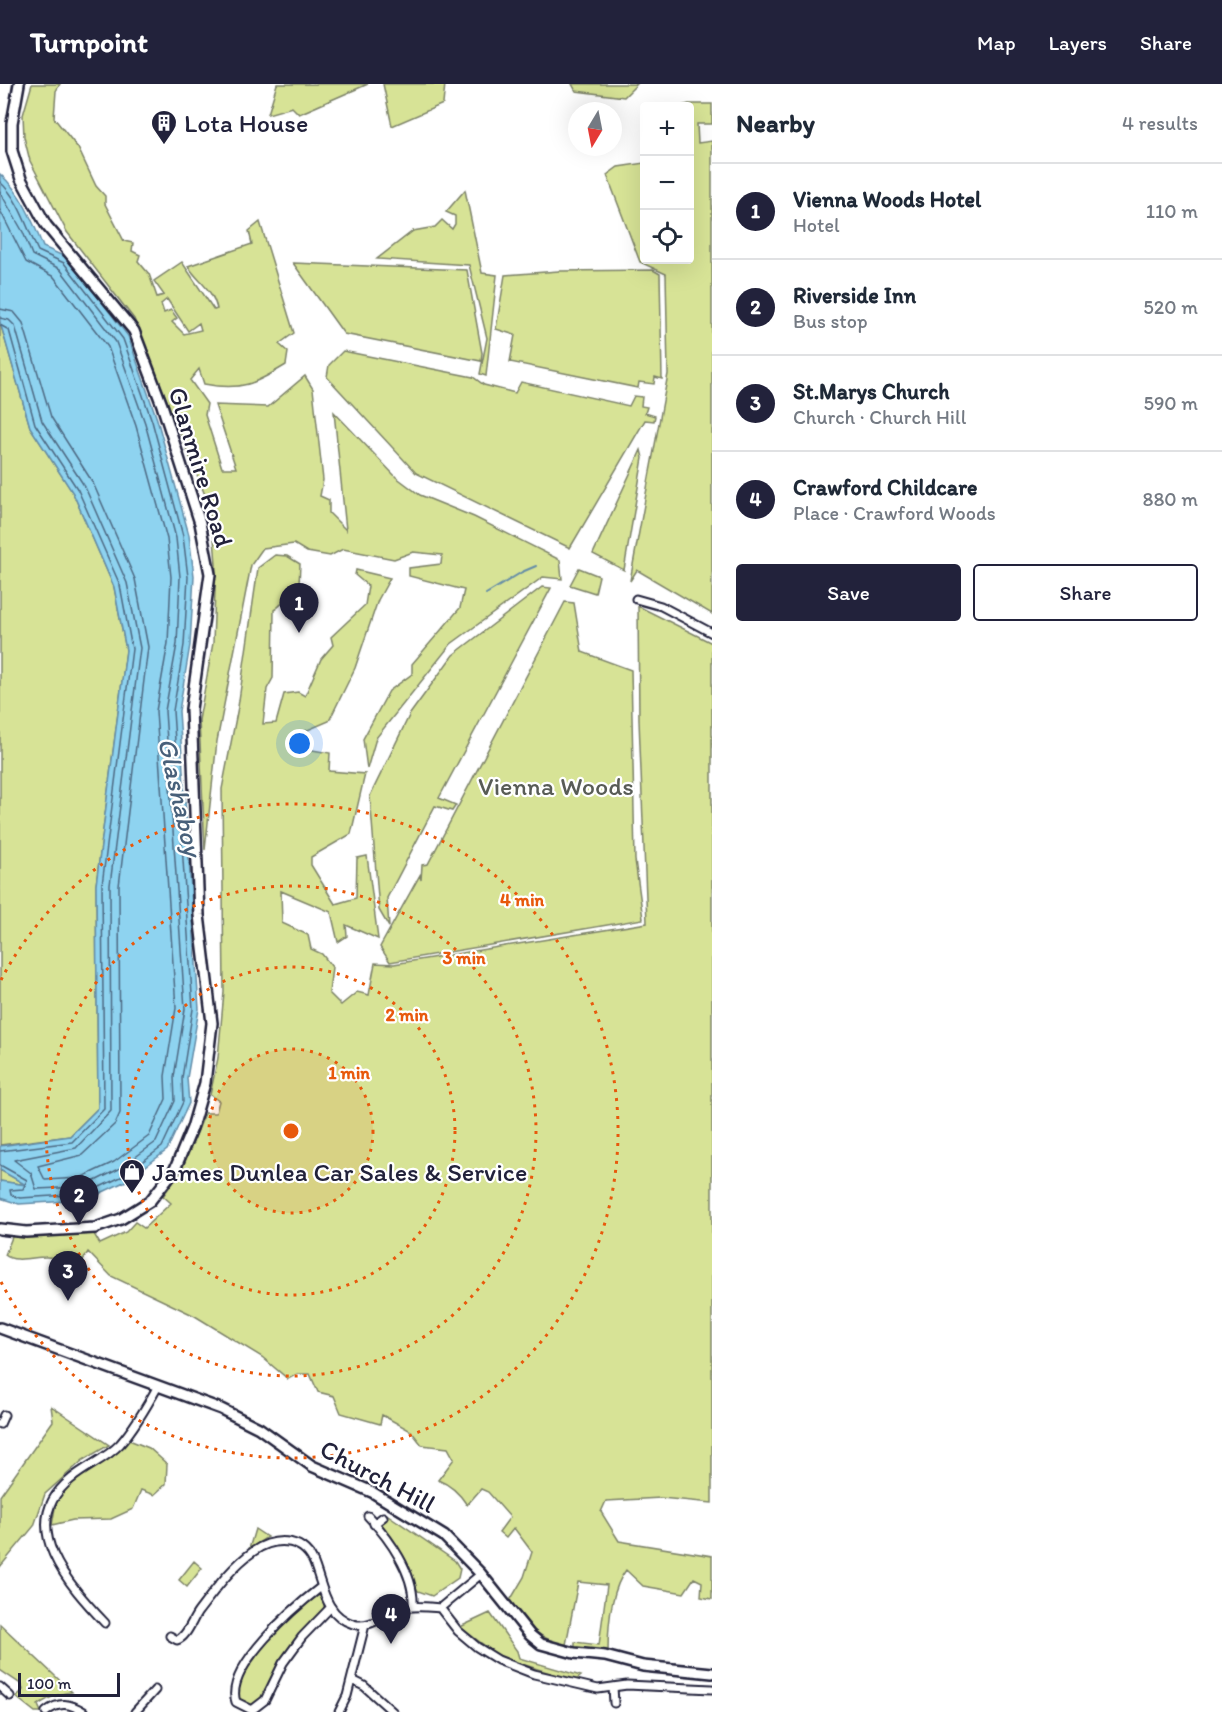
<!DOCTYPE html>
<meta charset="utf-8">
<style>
:root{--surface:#fff;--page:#f2f2f3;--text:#1f2937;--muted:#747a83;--line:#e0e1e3;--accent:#22223b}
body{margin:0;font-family:Itim,sans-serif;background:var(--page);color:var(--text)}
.controls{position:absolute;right:18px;top:18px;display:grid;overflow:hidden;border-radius:6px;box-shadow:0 6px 24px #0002}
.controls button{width:54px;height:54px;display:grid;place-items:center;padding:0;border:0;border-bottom:2px solid var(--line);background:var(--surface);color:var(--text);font:30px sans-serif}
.compass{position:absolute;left:568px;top:18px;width:54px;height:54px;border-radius:50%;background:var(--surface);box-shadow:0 6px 24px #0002;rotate:190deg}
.scale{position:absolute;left:18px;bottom:15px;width:102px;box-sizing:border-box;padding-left:6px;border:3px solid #22223b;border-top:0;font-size:16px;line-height:21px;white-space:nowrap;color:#22223b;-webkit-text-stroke:4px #fff;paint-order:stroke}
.you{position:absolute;left:300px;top:660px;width:21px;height:21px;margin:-15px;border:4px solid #fff;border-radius:50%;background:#1a73e8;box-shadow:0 0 0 9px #1a73e833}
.badge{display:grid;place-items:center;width:39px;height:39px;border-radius:50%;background:var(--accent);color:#fff;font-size:20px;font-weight:700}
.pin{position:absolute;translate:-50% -50px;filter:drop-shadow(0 2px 3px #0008)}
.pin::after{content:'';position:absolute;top:32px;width:21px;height:18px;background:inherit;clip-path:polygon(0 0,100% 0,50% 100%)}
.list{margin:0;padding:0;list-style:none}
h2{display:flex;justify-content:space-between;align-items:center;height:78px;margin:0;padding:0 24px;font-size:26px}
h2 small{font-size:20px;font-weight:400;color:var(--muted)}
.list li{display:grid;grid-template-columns:39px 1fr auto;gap:18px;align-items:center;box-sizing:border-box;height:96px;padding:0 24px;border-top:2px solid var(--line)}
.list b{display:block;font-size:22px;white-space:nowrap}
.list p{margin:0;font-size:20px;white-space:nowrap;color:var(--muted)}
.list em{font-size:20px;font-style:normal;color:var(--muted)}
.actions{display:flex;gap:12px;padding:18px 24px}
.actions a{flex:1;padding:14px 0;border:2px solid var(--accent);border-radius:6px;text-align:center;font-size:21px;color:var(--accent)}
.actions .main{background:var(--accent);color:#fff}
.icon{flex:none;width:33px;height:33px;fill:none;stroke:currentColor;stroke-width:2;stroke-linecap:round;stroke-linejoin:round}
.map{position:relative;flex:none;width:712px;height:1628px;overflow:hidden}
header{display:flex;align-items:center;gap:36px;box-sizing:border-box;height:84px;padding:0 30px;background:var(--accent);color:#fff}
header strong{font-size:28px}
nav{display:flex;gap:33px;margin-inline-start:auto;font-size:21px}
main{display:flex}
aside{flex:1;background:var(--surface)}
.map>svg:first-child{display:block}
</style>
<header>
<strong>Turnpoint</strong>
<nav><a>Map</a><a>Layers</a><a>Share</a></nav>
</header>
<main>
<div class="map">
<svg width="712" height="1628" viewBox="0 0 712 1628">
<rect width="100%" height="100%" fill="#fff"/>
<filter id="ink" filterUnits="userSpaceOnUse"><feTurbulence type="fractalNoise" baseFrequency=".0167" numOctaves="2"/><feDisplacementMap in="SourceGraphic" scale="12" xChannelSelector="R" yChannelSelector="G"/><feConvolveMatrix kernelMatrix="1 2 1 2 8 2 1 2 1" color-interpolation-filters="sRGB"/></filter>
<g filter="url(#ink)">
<path fill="#d7e396" stroke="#7c8268" stroke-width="1.5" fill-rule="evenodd" d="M32 0H60L56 7 54 34 78 64 96 102 105 112V120L124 157 133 159 132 167 140 171 138 177 149 190 157 213 164 211 154 197 182 178 214 226 217 225C213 205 198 198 188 182L252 160 249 147 260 138 294 249 279 260 288 268 286 281C255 300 241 307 204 300L199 285 190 296 207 320 205 331 222 384H236L215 321 268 323 305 292 313 305 323 396 320 412 329 416V429L346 446 334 328 396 393 420 411 474 433 560 476 562 495 543 493 451 560 376 654 367 685 363 655 389 607 412 590V580L460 524 464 506 409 492V484L441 480 442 471 413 468 394 475 343 465 330 472 307 468 294 460 263 464 251 481 217 657 205 766 199 636 213 559 216 480 213 442 205 411 134 235 67 148 30 77 24 53 23 31ZM167 215 188 247 199 239 201 246 184 250 172 238 177 234 171 226 164 229 161 220Z
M277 0H368L299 30 292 23 268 30Z
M383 0H445L443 20 392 42Z
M572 0H637L624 13 576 7Z
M689 20H712V40H697L698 59 712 57V530L637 486 630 497 668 290 666 190 640 178 607 91 618 83 644 79V176H690V22H681Z
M465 106 482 189 497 191 486 292 480 290 487 254 469 181 377 175 413 147 435 143 442 136 452 145 455 140V132L446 128Z
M293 179 467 186 482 269 481 277 344 250Z
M653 186 660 190 662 295 655 293 654 300 639 298 638 304 510 278 515 251 496 245 505 191 559 187Z
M0 238 30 343 73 409 114 503 126 566 96 801 98 1024 70 1052 0 1061Z
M343 267 473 293 484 301 515 309 521 298 629 322 634 312 642 313 641 322 647 323 645 329 655 332 654 337 645 336 570 464 416 389 327 293 329 281Z
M641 366 643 374 624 486 593 470Z
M275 471 287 472 300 480 299 501C288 507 286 519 274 526L273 594 267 605 263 640 276 639 284 610 298 608 305 612 321 575 333 561 331 553 365 521 368 502 355 491 356 486 390 494 378 516 355 584 329 637 303 648 307 665 330 669 329 687 365 690 351 750 311 773V781L335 820 356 814 357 774 367 772 378 855 346 841 347 852 338 858 331 828 281 807 282 839 308 851 311 865 322 870 332 883 329 909 341 921 357 908 369 911 375 879 394 880 647 839 639 636 638 522 712 559V1419L661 1414 606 1417 601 1428 619 1457 712 1472V1515L701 1513 702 1498 694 1494 684 1509 643 1502 626 1486C610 1507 608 1542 608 1568L575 1564V1558L599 1561 607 1501 578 1498 566 1561C539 1556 525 1539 508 1520L524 1493 532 1468 514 1444 506 1454 499 1448 510 1433 488 1408 481 1405 467 1421C460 1410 451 1401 438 1396L454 1375 448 1364 422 1361 411 1347 382 1331 380 1340 341 1329 334 1312 318 1308 310 1290H297L288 1295 262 1273 195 1232 111 1192 88 1168 81 1179 68 1183 65 1177C59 1176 51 1172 45 1173 33 1173 14 1179 5 1171L12 1153 94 1150 100 1160 126 1148 135 1138 144 1144 171 1119 163 1112 182 1085 205 1029H216L219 1017 210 1011 218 974 224 908 222 705 238 623 258 484Z
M579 484 599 492 595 509 570 501Z
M542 503 551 504 439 714 456 721 452 727 435 722 387 814 389 843 379 826 370 712 410 630 453 571Z
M565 518 574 519 582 568 631 586 635 776 643 835 390 878 380 863 420 791 421 796 422 781 428 780Z
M0 1086 27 1101 0 1097Z
M51 1322 109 1361 83 1376 45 1410 34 1442 0 1483V1412L53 1337Z
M129 1356 149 1364 167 1380 166 1400 154 1411 141 1406 133 1425 111 1435 73 1436 52 1441 56 1418 66 1403Z
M388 1431 455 1477 460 1485 458 1494 432 1512 418 1507 399 1471 380 1442Z
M255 1445 267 1453 249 1465Z
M194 1477 202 1484 187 1503 179 1496Z
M318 1511 324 1516V1525L286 1569 261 1616 255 1621H245L238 1615C234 1586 292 1523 318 1511Z
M490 1529 517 1567 519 1574 581 1592 575 1597 500 1573 460 1543Z
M0 1540 72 1608C58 1610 50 1613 38 1621L41 1628H35L16 1613 23 1606 22 1601 0 1586Z"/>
<path fill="#8ed3f0" stroke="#638ca8" stroke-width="1.5" d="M0 90C21 108 33 137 43 163L68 174 128 252 157 335 189 451 194 492 190 561 179 627 199 925 187 994 189 1019 167 1066 126 1097 86 1116 19 1120 0 1114V1097L26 1101 0 1086V1062L70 1052 98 1024 96 801 126 566 114 503 73 409 30 343 0 238Z"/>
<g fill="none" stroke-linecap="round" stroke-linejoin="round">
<path stroke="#4d6983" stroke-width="1.5" d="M0 98C19 115 27 144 38 167L64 179 123 255 152 337 183 452 188 493 184 561 173 627 193 925 182 994 183 1018 162 1063 123 1092 85 1110 20 1114 11 1111 10 1106 23 1105 27 1096 0 1081
M0 108 23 148 32 171 60 185 116 258 145 339 176 454 180 493 177 560 165 627 185 925 174 993 175 1017 156 1058 119 1085 83 1103 36 1105 31 1089 14 1076 76 1064 111 1027 110 801 140 564 127 499 85 403 42 337 15 242 9 236 0 234
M0 126 26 178 54 193 108 263 136 342 167 455 171 493 168 559 156 627 176 924 165 992 166 1015 149 1052 114 1078 80 1094 45 1096 38 1082 82 1071 115 1040 120 1029 119 802 148 563 135 495 93 399 51 333 23 239 14 228 0 225
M0 241 9 246 35 340 78 406 120 501 132 565 102 801 104 1025 72 1058 0 1067"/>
<path stroke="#638ca8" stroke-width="2" d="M486 510 522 488 536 482"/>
<defs>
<path id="street" d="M636 515 661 522 712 549
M0 1340 4 1331
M368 1432C389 1454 415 1490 413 1522
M374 1440 383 1433
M321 1503C296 1522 224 1584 236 1618L252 1626 265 1616 283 1579 302 1553 331 1523
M440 1524 458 1547 477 1563 498 1576 534 1590 598 1605 627 1601 712 1605
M105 1539C70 1502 14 1441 71 1395 86 1382 106 1375 120 1360 135 1343 147 1322 158 1302
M170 1552 177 1556C187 1553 192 1536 198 1528 214 1507 232 1482 254 1467 273 1454 301 1452 313 1477 323 1500 324 1531 353 1540 370 1545 384 1531 400 1525 413 1521 427 1523 440 1524L481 1490
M352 1596 364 1602 393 1628
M0 1603 10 1612
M613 1603 614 1619
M46 1628C59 1617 70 1619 84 1628
M135 1628 155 1606
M339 1628 347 1612 365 1541"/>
<path id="secondary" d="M0 1145 26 1148 95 1144 121 1135 150 1117 175 1085 192 1044 205 999 212 939 199 831 191 625 210 490 200 439 162 321 134 247 46 141 21 95 12 67V39L19 0
M0 1244 221 1325 259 1344 312 1382 372 1408 444 1452 481 1490 530 1551 541 1560 574 1569 605 1572 643 1582 712 1589"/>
</defs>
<use href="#street" stroke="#22223b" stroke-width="11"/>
<use href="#secondary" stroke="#22223b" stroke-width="14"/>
<use href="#street" stroke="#fff" stroke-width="7"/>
<use href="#secondary" stroke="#fff" stroke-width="9"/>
</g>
</g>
<circle cx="291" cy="1047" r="82" fill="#e8590c" fill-opacity=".12"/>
<g fill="none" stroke="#e8590c" stroke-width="3" stroke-dasharray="3 6">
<circle cx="291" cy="1047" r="82"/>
<circle cx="291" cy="1047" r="164"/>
<circle cx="291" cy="1047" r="245"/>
<path d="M1 896A327 327 0 1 1 1 1198"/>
</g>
<defs>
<symbol id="building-pin" viewBox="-11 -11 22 30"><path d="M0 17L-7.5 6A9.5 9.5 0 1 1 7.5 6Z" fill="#22223b" stroke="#fff"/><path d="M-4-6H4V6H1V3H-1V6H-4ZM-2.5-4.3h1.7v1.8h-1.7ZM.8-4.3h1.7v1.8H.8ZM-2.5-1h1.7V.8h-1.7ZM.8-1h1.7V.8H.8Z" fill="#fff"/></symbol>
<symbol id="shop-pin" viewBox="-11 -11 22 30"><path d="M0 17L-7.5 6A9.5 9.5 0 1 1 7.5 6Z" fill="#22223b" stroke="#fff"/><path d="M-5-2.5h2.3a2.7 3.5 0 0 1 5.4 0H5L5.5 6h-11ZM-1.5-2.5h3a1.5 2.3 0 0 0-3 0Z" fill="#fff"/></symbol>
</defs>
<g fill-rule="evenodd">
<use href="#building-pin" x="149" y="24" width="30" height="40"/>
<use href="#shop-pin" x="117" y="1073" width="30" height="40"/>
</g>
<g text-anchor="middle" stroke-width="4.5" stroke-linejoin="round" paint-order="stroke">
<g font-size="26" fill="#22223b" stroke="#fff" text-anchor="start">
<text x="184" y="48">Lota House</text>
<text x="152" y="1097">James Dunlea Car Sales &amp; Service</text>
</g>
<g font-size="26" fill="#22223b" stroke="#fff">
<text transform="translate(201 383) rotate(73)" y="9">Glanmire Road</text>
<text transform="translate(378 1392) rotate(28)" y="9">Church Hill</text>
</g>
<g font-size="26" fill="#585c56" stroke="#fff">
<text x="556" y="711">Vienna Woods</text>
</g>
<g font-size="27" font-style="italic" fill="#48607a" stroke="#fff">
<text transform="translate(180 713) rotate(77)" y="9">Glashaboy</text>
</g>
</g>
<circle cx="291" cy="1047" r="9" fill="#e8590c" stroke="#fff" stroke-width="3"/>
<g font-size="18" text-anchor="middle" font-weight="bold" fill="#e8590c" stroke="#fff" stroke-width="4.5" stroke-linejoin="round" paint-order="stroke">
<text x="522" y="822">4 min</text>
<text x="464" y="880">3 min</text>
<text x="407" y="937">2 min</text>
<text x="349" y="995">1 min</text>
</g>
</svg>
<div class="controls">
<button>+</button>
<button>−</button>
<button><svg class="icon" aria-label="locate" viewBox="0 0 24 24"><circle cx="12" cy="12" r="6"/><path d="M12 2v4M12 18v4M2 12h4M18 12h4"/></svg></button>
</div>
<svg class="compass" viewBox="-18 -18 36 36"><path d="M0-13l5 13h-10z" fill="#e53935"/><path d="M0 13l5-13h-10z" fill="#747a83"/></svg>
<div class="scale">100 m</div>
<div class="you"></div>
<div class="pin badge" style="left:299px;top:549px">1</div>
<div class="pin badge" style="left:79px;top:1141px">2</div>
<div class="pin badge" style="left:68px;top:1217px">3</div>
<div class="pin badge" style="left:391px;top:1560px">4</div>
</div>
<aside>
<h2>Nearby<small>4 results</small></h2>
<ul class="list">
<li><span class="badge">1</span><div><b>Vienna Woods Hotel</b><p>Hotel</p></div><em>110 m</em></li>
<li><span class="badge">2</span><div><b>Riverside Inn</b><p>Bus stop</p></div><em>520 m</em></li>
<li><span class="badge">3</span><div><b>St.Marys Church</b><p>Church · Church Hill</p></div><em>590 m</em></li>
<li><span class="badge">4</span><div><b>Crawford Childcare</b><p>Place · Crawford Woods</p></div><em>880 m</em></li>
</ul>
<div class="actions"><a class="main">Save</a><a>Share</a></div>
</aside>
</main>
